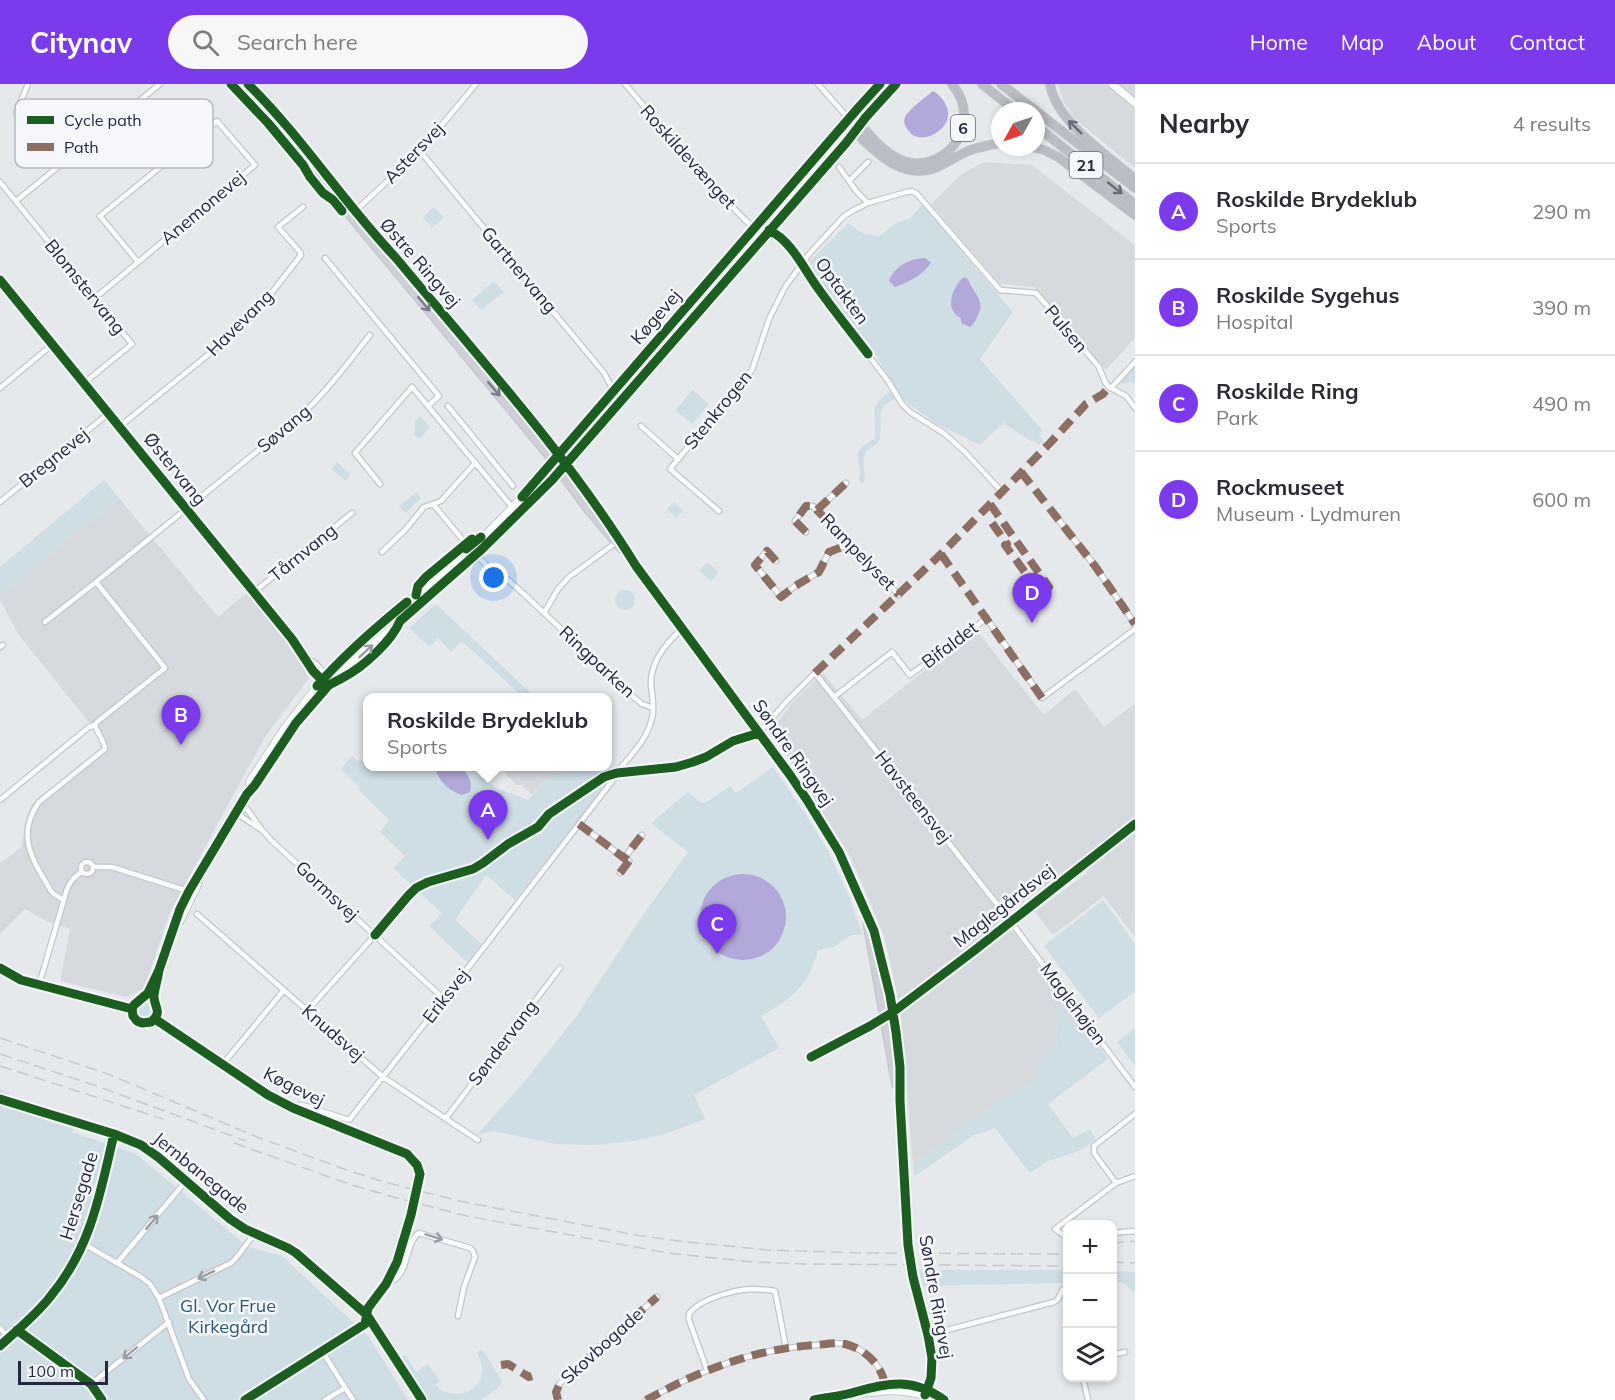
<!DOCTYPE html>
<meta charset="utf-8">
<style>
:root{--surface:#fff;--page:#f7f7f7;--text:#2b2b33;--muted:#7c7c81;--line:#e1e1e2;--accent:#7c3aed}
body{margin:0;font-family:Mulish,sans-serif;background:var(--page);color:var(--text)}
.controls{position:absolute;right:18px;bottom:18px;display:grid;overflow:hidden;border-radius:12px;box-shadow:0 3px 9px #0003}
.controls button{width:54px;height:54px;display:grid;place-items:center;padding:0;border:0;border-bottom:2px solid var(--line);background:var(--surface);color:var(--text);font:30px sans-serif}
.compass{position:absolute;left:991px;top:18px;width:54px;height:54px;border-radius:50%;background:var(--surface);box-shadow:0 3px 9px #0003;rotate:230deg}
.scale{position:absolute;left:18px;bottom:15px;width:90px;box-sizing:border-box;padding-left:6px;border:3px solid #232940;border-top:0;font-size:16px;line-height:21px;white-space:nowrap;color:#232940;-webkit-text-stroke:4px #f5f7fa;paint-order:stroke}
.you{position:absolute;left:494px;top:494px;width:21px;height:21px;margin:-15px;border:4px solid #fff;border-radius:50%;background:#1a73e8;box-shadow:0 0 0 9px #1a73e833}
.badge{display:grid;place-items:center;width:39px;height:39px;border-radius:50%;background:var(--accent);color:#fff;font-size:20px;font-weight:700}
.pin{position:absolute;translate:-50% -50px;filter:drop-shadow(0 2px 3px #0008)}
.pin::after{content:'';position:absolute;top:32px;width:21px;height:18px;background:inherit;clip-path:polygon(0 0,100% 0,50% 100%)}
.popup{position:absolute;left:363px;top:609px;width:249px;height:78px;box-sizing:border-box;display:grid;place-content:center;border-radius:12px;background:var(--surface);filter:drop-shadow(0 2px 4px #0005);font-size:20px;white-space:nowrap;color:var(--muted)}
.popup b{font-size:22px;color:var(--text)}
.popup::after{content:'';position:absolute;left:50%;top:100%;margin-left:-12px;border:12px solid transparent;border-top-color:var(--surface)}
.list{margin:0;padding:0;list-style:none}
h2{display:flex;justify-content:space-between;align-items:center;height:78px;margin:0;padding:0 24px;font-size:26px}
h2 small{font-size:20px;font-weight:400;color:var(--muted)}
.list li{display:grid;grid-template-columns:39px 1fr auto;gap:18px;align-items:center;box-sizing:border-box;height:96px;padding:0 24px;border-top:2px solid var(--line)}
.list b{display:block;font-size:22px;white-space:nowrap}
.list p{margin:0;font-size:20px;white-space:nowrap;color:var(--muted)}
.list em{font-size:20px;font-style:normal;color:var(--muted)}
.icon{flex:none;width:33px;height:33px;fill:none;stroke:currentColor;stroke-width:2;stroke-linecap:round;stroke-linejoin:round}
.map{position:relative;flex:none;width:1135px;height:1316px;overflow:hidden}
header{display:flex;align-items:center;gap:36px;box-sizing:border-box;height:84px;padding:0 30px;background:var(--accent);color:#fff}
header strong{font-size:28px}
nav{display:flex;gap:33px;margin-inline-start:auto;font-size:21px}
.search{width:420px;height:54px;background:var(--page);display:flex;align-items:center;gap:15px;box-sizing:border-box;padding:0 21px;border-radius:33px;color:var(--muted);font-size:22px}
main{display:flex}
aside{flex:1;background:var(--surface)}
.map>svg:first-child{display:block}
</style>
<header>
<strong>Citynav</strong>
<div class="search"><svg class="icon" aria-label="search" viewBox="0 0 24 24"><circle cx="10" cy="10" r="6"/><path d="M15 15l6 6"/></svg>Search here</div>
<nav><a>Home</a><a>Map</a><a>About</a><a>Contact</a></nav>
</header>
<main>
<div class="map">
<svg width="1135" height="1316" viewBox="0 0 1135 1316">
<rect width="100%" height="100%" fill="#e6e9ec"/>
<path fill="#d6dadf" d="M1058 0H1135V84L1075 35 1063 17Z
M984 78 1032 81 1135 161V254L1106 286 1034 203 1000 200 931 120 960 91Z
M119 414 218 533 246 509 293 565 309 594 265 653 220 735 169 831 144 905 126 913 60 897 70 845 48 838 25 825 0 850V779L21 764 26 735 31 721 99 666 102 655 18 550 0 516V511Z
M976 546 1044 631 1075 605 1104 643 1135 619V734L1001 835 1014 849 1058 907 1056 966 1035 981 1040 991 1009 1015 1005 1012 913 1080 901 933 893 890 884 852 851 774 771 646 794 617 823 589 862 636Z
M500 683H558L532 711 522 701H516Z
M1135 749V853L1104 812 1053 851 1035 828 1087 789 1086 787 1092 782Z"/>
<path fill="#cfdde5" d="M922 121 1013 228 980 275 1043 347 1039 351 1044 356 1039 361 1034 356 1032 358 1003 339 980 361 937 340 902 315 871 263 813 187 810 177 848 139 864 150 879 152 895 140 910 134Z
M434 123 444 134 432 144 423 133Z
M494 197 504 208 481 226 472 216Z
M1135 280V301L1131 298 1123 300 1121 296Z
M693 306 709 320 692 340 675 326Z
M892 306 896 314 883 322 881 327 880 355C877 363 867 363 864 372 861 381 868 392 863 400L859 397C864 374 846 370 874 355 879 329 864 325 892 306Z
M420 332 430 343 419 355 414 351 415 338Z
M337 378 351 390 346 397 331 385Z
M104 396 119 414 0 511V483Z
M416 408 421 414 406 429 399 422Z
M674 418 683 427 676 434 667 425Z
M707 478 719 488 711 497 699 487Z
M615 516a10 10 0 1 1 20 0a10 10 0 1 1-20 0Z
M436 520 535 613H523L462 557 451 568 438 554 430 563 409 544Z
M352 672 358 677 368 675V682L472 683 494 703 528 716 558 683H607L612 693 515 816 486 791 455 836 482 860 468 879 429 842 442 829 393 784 405 772 380 748 389 736 359 706 360 704 341 685Z
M773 683 806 731 828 767 849 812 862 850 849 852 834 863 818 866C809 903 792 914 761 932L779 964 694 1011 705 1035 665 1050 634 1057 596 1061 555 1060 493 1047 477 1051 530 991 578 930 641 834 688 768 651 739 688 708 701 719 707 718 730 702 736 709Z
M1103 816 1135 860V907L1099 934 1044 862Z
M1058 907 1108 975 1048 1020 1073 1054 1090 1046 1096 1055 1081 1066 1046 1078 1030 1089 995 1044 972 1052 914 1093 913 1080 1005 1011 1009 1015 1039 991 1035 981 1056 966Z
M137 927a8 8 0 1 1 16 0a8 8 0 1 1-16 0Z
M1135 944V982L1117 958Z
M0 1005 10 1009 8 1023 74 1045 72 1048 136 1070 248 1163 282 1172 368 1252 408 1316H0Z
M919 1186H1067V1199L923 1202Z
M1112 1187 1135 1188V1209L1122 1198H1113Z
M482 1265 502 1297 499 1303 481 1316H427L400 1274 405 1271 416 1288 428 1280 440 1297 435 1301C450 1316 481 1312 482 1287 483 1280 479 1274 477 1268Z"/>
<path fill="#b2a8da" d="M933 7C939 10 945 17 947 24 955 44 920 65 908 46 905 42 903 38 905 33 909 25 926 13 933 7Z
M925 174 931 179C923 191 907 199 895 203L889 197C894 183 910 174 925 174Z
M964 193 968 195C972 208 986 216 978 231 976 236 974 239 970 243L963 240 961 238V234C958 232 955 231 954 228 946 218 956 199 964 193Z
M436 683H460C468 689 473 699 470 708L462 711C449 707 440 698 435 685Z
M700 833a43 43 0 1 1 86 0a43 43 0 1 1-86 0Z"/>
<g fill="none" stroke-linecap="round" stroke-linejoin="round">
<path stroke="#bfc3ca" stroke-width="7" stroke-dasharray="7 3.5" stroke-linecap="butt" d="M411 1131 420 1090"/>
<defs>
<path id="street" d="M28 0 16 29 58 82
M625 0 706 95 744 135 754 144 773 149 789 164 802 179 819 206 888 297 902 320 910 328 945 350 966 369 1002 408
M818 0 849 35
M420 67 604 289 611 302 613 308
M839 83 857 108 868 119
M849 97 868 78
M0 98 132 260 84 299
M16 117 160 0
M354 128 420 67 476 0
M325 174 439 312 428 322
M0 196 292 555 313 587 324 598
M95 214 255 81 217 37 100 132 138 178
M0 304 53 260
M1111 304 1135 278
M448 322 513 402
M641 342 678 375
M119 343 225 257 245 239 266 216 301 171 300 168 278 143 303 123
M380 400 355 369 412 303 518 430
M0 418 109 329
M433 420 462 455
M817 426 846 399
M719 427 670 385 752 286 769 235 785 203 810 169 844 132 854 126 868 119 907 108 912 107 917 110 1000 206 1036 209 1099 283 1105 298 1109 303 1126 312 1135 324
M1055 431 1095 482 1135 540
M806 448 795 437 806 422H813L899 511
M382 468 405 446 424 423 441 417 475 379
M475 469 487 482 500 489 524 510 630 610 642 620 653 624
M776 477 767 467 755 481 781 513 795 502 819 488 829 468 850 460
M254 508 352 429
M544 529 558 505 569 493 618 457
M985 532 1042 614 1135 545
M45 538 96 498
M0 563 3 561
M307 574 316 580 333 598
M834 613 892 568 910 591 987 534
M759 649 786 618 815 589 1011 838 1135 1003
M622 682C634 668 648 653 652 634 655 624 652 612 651 601 650 578 666 559 682 545
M0 716 89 643 95 641
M238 725H247L262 746 272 757 444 915
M238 725 242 733 260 745
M579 740 624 774 642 751
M81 784a6 6 0 1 1 12 0a6 6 0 1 1-12 0Z
M93 783H112L191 808
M620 789 629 777 624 774
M64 816 55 811 51 807C33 776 15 752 39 718L105 665C104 655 97 650 95 641L97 638 165 584 96 498 297 335C325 310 347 280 370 251
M197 830 383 993 478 1056
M39 901 67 805 72 796 82 787
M307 927 375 851
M811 973 885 933
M223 980 284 906
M293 1024 302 1021 349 1036 444 915 613 696
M446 1034 560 884
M1116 1099 1094 1069V1062L1135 1030
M1112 1149 1135 1147
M1068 1152 1062 1150 1055 1145 1116 1099 1135 1092
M84 1160 141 1193 150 1200 159 1214 189 1295 204 1316
M117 1179 186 1097
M386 1200C412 1192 403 1160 419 1149L470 1164 473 1167 475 1173 464 1203 458 1232
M159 1214 231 1179 236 1174 255 1149
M0 1244 9 1254
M17 1246 91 1300 102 1316
M928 1251 1054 1218 1058 1215 1063 1205 1068 1204
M0 1262C17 1246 36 1231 50 1213 91 1164 100 1110 114 1050
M322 1267 353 1316
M1112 1271 1125 1268
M707 1286 689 1236V1230C699 1215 734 1206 751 1205 759 1205 767 1206 775 1207L786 1264
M1083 1294 1088 1316
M91 1300 169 1238
M245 1316 365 1240 367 1231
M325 1316 345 1304
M558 1316 556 1308 560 1299 657 1213
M646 1316C667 1305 687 1294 709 1286 744 1272 780 1263 817 1261 826 1260 836 1258 845 1260 865 1265 882 1281 885 1301"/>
<path id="secondary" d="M1112 0 1135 19
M856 42 859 31 886 0
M828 72 850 45 849 35
M769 146 767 138 798 103 809 86
M720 197 724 190 755 153 756 147 754 144
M248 707 250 697 284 645 322 596 380 540 472 465 512 424 660 255 859 23 880 0
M180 837 197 802 200 792
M0 884 21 896 132 925
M159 886C158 894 155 903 154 911 153 923 164 927 151 938L142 939 137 937 133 932 132 925 134 921 148 909 159 886 180 825 189 807 247 710 255 701 296 639 328 602 364 568 435 508 482 465 552 396 860 40
M885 933 975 866 1135 740
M155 935 268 1011 293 1024 407 1070 417 1081 420 1090
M0 1015 114 1050 141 1061 158 1073 230 1135 245 1145 288 1164 296 1169 367 1231 422 1316
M367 1231C369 1218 381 1209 387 1199 398 1177 404 1154 411 1131
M857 1309C867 1309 876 1308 886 1307 902 1306 921 1309 935 1316
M814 1316C828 1313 842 1312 855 1308 889 1298 914 1294 944 1316"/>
<path id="primary" d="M236 0 253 17 291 60 546 368 587 424 622 465
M248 0C302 53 343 118 396 174 479 274 568 371 636 482L790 691 807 716 839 768 874 847 890 911 896 948 900 983V1017L908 1161 913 1193 928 1251 932 1274 931 1294 925 1311
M849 35 860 40 867 48
M860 40 896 0
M867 837 896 1000"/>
<path id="highway" d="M982 0 1016 27
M1001 0 1036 27
M1050 0C1056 38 1107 71 1135 95
M1036 27 1135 104
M1036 42 1135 120
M867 48C877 60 889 72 904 77 934 87 966 61 964 30 964 19 959 9 952 0
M861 54C881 73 905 95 935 84 946 79 957 72 968 67 978 63 989 61 1000 59
M1032 63 1044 66 1058 73 1135 131"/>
</defs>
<use href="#street" stroke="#c3c5c9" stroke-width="7"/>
<use href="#secondary" stroke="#c4c6cb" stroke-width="9"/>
<use href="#primary" stroke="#c2c4ca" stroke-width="10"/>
<use href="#highway" stroke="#c2c4ca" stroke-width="10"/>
<use href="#street" stroke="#fbfcfc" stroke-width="4.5"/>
<use href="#secondary" stroke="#fbfcfc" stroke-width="7"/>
<use href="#primary" stroke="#cfd0d7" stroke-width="8"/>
<use href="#highway" stroke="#bbbdc4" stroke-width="8"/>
<path stroke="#c8c9cc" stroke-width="1.5" stroke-dasharray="12 6" stroke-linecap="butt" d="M0 954 108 990 257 1053 344 1085 381 1097 459 1117 636 1151 678 1157 767 1166 864 1169 1068 1170
M0 970 94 1001 246 1057
M0 982 163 1035
M234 1059 352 1101 397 1114 467 1132 668 1169 753 1178 805 1180 1068 1182
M1112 1159 1135 1157
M1112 1178 1135 1179"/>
<path stroke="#8d6e63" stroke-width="8" stroke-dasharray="15 8" stroke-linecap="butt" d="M1021 388 1095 482 1135 540
M990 420 1049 503 1031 515
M817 426 846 399
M992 439 1007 460 1005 461 1033 499
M806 448 795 437 806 422H813L899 511
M941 470 1042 614
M776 477 767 467 755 481 781 513 795 502 819 488 829 468 850 460
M815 589 941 470 1050 359 1086 320 1103 310 1109 303
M579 740 624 774 642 751
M620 789 629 777 624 774
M501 1281 508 1280 529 1293 532 1292
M558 1316 556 1308 560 1299 657 1213
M646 1316C667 1305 687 1294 709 1286 744 1272 780 1263 817 1261 826 1260 836 1258 845 1260 865 1265 882 1281 885 1301"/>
<defs>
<path id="cycleway" d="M231 0 268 39 303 81 310 93 323 109 333 116 342 127
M248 0C302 53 343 118 396 174 479 274 568 371 636 482L790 691 807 716 839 768 874 847 890 911 896 948 900 983V1017L908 1161 913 1193 928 1251 932 1274 931 1294 925 1311
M769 146C793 158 804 186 820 207 835 228 852 249 868 270
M0 196 292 555 313 587 322 596
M522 413 859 23 880 0
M416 511 418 502 426 493 472 455 466 465 481 453
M317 602C344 571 375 544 407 518
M375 851 408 812 416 804 428 798 473 785 483 779 508 760 538 743 549 730 604 693 617 689 676 683 693 678 706 673 733 657 759 649
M0 884 21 896 132 925
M159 886C158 894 155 903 154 911 153 923 164 927 151 938L142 939 137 937 133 932 132 925 134 921 148 909 159 886 180 825 189 807 247 710 255 701 296 639 328 602C333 598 338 597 344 593 363 583 392 557 400 537L482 465 552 396 846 59 866 33 896 0
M155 935 268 1011 293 1024 407 1070 417 1081 420 1090 411 1131 397 1178 386 1200 368 1224 365 1240 245 1316
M811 973 870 942 893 928 975 866 1135 740
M0 1015 114 1050 141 1061 158 1073 230 1135 245 1145 288 1164 296 1169 367 1231 422 1316
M17 1246 91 1300 102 1316
M0 1262C17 1246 36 1231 50 1213 91 1164 100 1110 114 1050
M814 1316C828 1313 842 1312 855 1308 889 1298 914 1294 944 1316"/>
</defs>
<use href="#cycleway" stroke="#f5f7fa" stroke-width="13"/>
<use href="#cycleway" stroke="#1b5e20" stroke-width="9"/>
</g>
<defs><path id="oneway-shaft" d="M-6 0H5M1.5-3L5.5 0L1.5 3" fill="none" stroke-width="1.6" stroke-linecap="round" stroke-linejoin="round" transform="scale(1.5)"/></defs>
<g stroke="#676c7b">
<use href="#oneway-shaft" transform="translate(1075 43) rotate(-135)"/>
<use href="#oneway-shaft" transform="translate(1115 104) rotate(38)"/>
</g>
<g stroke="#797c8c">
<use href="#oneway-shaft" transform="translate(424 220) rotate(50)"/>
<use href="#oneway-shaft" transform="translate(494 305) rotate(50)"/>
</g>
<g stroke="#9a9da7">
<use href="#oneway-shaft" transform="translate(366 567) rotate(-42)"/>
<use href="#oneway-shaft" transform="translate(152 1138) rotate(-50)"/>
<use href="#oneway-shaft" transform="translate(434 1153) rotate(17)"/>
<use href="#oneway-shaft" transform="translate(206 1191) rotate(155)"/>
<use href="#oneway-shaft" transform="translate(130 1269) rotate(141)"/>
</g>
<g text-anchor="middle" stroke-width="5" stroke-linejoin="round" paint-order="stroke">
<g fill="#f5f7fa" stroke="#626778" stroke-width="1.5">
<rect x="951" y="31" width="24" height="26" rx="4.5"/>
<rect x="1069.5" y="68" width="33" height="26" rx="4.5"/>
</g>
<g font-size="16" font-weight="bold" fill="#232940">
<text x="963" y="50">6</text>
<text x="1086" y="87">21</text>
</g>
<g font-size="18" fill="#232940" stroke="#f5f7fa">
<text transform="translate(414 69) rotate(-46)" y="6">Astersvej</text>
<text transform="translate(688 73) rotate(48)" y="6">Roskildevænget</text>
<text transform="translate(203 124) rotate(-40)" y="6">Anemonevej</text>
<text transform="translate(420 179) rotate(49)" y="6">Østre Ringvej</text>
<text transform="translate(519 186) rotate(50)" y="6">Gartnervang</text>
<text transform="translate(85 203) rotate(51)" y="6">Blomstervang</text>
<text transform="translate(842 207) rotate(54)" y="6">Optakten</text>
<text transform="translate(656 233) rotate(-49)" y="6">Køgevej</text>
<text transform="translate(240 239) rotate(-45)" y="6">Havevang</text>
<text transform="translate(1066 245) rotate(50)" y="6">Pulsen</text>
<text transform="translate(718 326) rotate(-51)" y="6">Stenkrogen</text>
<text transform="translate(284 345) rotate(-40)" y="6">Søvang</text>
<text transform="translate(54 374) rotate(-39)" y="6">Bregnevej</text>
<text transform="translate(175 385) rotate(51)" y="6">Østervang</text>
<text transform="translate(858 468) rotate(46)" y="6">Rampelyset</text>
<text transform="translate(303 469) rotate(-39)" y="6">Tårnvang</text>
<text transform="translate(950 561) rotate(-37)" y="6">Bifaldet</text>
<text transform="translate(597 578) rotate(43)" y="6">Ringparken</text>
<text transform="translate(793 669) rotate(55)" y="6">Søndre Ringvej</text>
<text transform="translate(913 713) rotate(52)" y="6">Havsteensvej</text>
<text transform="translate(327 807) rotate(43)" y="6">Gormsvej</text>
<text transform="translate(1004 822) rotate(-38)" y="6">Maglegårdsvej</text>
<text transform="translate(446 912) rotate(-52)" y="6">Eriksvej</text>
<text transform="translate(1073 920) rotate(53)" y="6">Maglehøjen</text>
<text transform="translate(333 949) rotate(41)" y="6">Knudsvej</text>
<text transform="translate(503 959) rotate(-53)" y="6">Søndervang</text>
<text transform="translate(294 1003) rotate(27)" y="6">Køgevej</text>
<text transform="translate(201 1089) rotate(39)" y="6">Jernbanegade</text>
<text transform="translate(79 1112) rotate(-73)" y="6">Hersegade</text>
<text transform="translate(936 1213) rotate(80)" y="6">Søndre Ringvej</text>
<text transform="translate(602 1262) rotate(-42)" y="6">Skovbogade</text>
</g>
<g font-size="18" fill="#2c5678" stroke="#f5f7fa">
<text x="228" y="1228">Gl. Vor Frue<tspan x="228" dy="21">Kirkegård</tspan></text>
</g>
</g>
<rect x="15" y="15" width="198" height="69" rx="9" fill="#f5f7fa" stroke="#b6b9c2" stroke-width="1.5"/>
<rect x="27" y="32" width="27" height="8" fill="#1b5e20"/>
<rect x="27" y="59" width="27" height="8" fill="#8d6e63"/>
<g font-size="16" fill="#232940">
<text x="64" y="42">Cycle path</text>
<text x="64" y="69">Path</text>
</g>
</svg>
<div class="controls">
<button>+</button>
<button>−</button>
<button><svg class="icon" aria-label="layers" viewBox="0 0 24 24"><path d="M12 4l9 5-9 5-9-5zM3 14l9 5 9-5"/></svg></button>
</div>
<svg class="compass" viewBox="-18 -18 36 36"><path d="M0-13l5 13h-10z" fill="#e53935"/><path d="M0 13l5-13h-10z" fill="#7c7c81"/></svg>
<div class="scale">100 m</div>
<div class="you"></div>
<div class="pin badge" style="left:488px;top:756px">A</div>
<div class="popup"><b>Roskilde Brydeklub</b>Sports</div>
<div class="pin badge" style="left:181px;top:661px">B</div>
<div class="pin badge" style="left:717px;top:870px">C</div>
<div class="pin badge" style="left:1032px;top:539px">D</div>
</div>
<aside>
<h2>Nearby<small>4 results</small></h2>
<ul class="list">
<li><span class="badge">A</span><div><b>Roskilde Brydeklub</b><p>Sports</p></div><em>290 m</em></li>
<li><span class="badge">B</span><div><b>Roskilde Sygehus</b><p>Hospital</p></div><em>390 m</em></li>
<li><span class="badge">C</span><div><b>Roskilde Ring</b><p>Park</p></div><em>490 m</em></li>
<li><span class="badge">D</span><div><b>Rockmuseet</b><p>Museum · Lydmuren</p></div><em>600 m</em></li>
</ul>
</aside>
</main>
